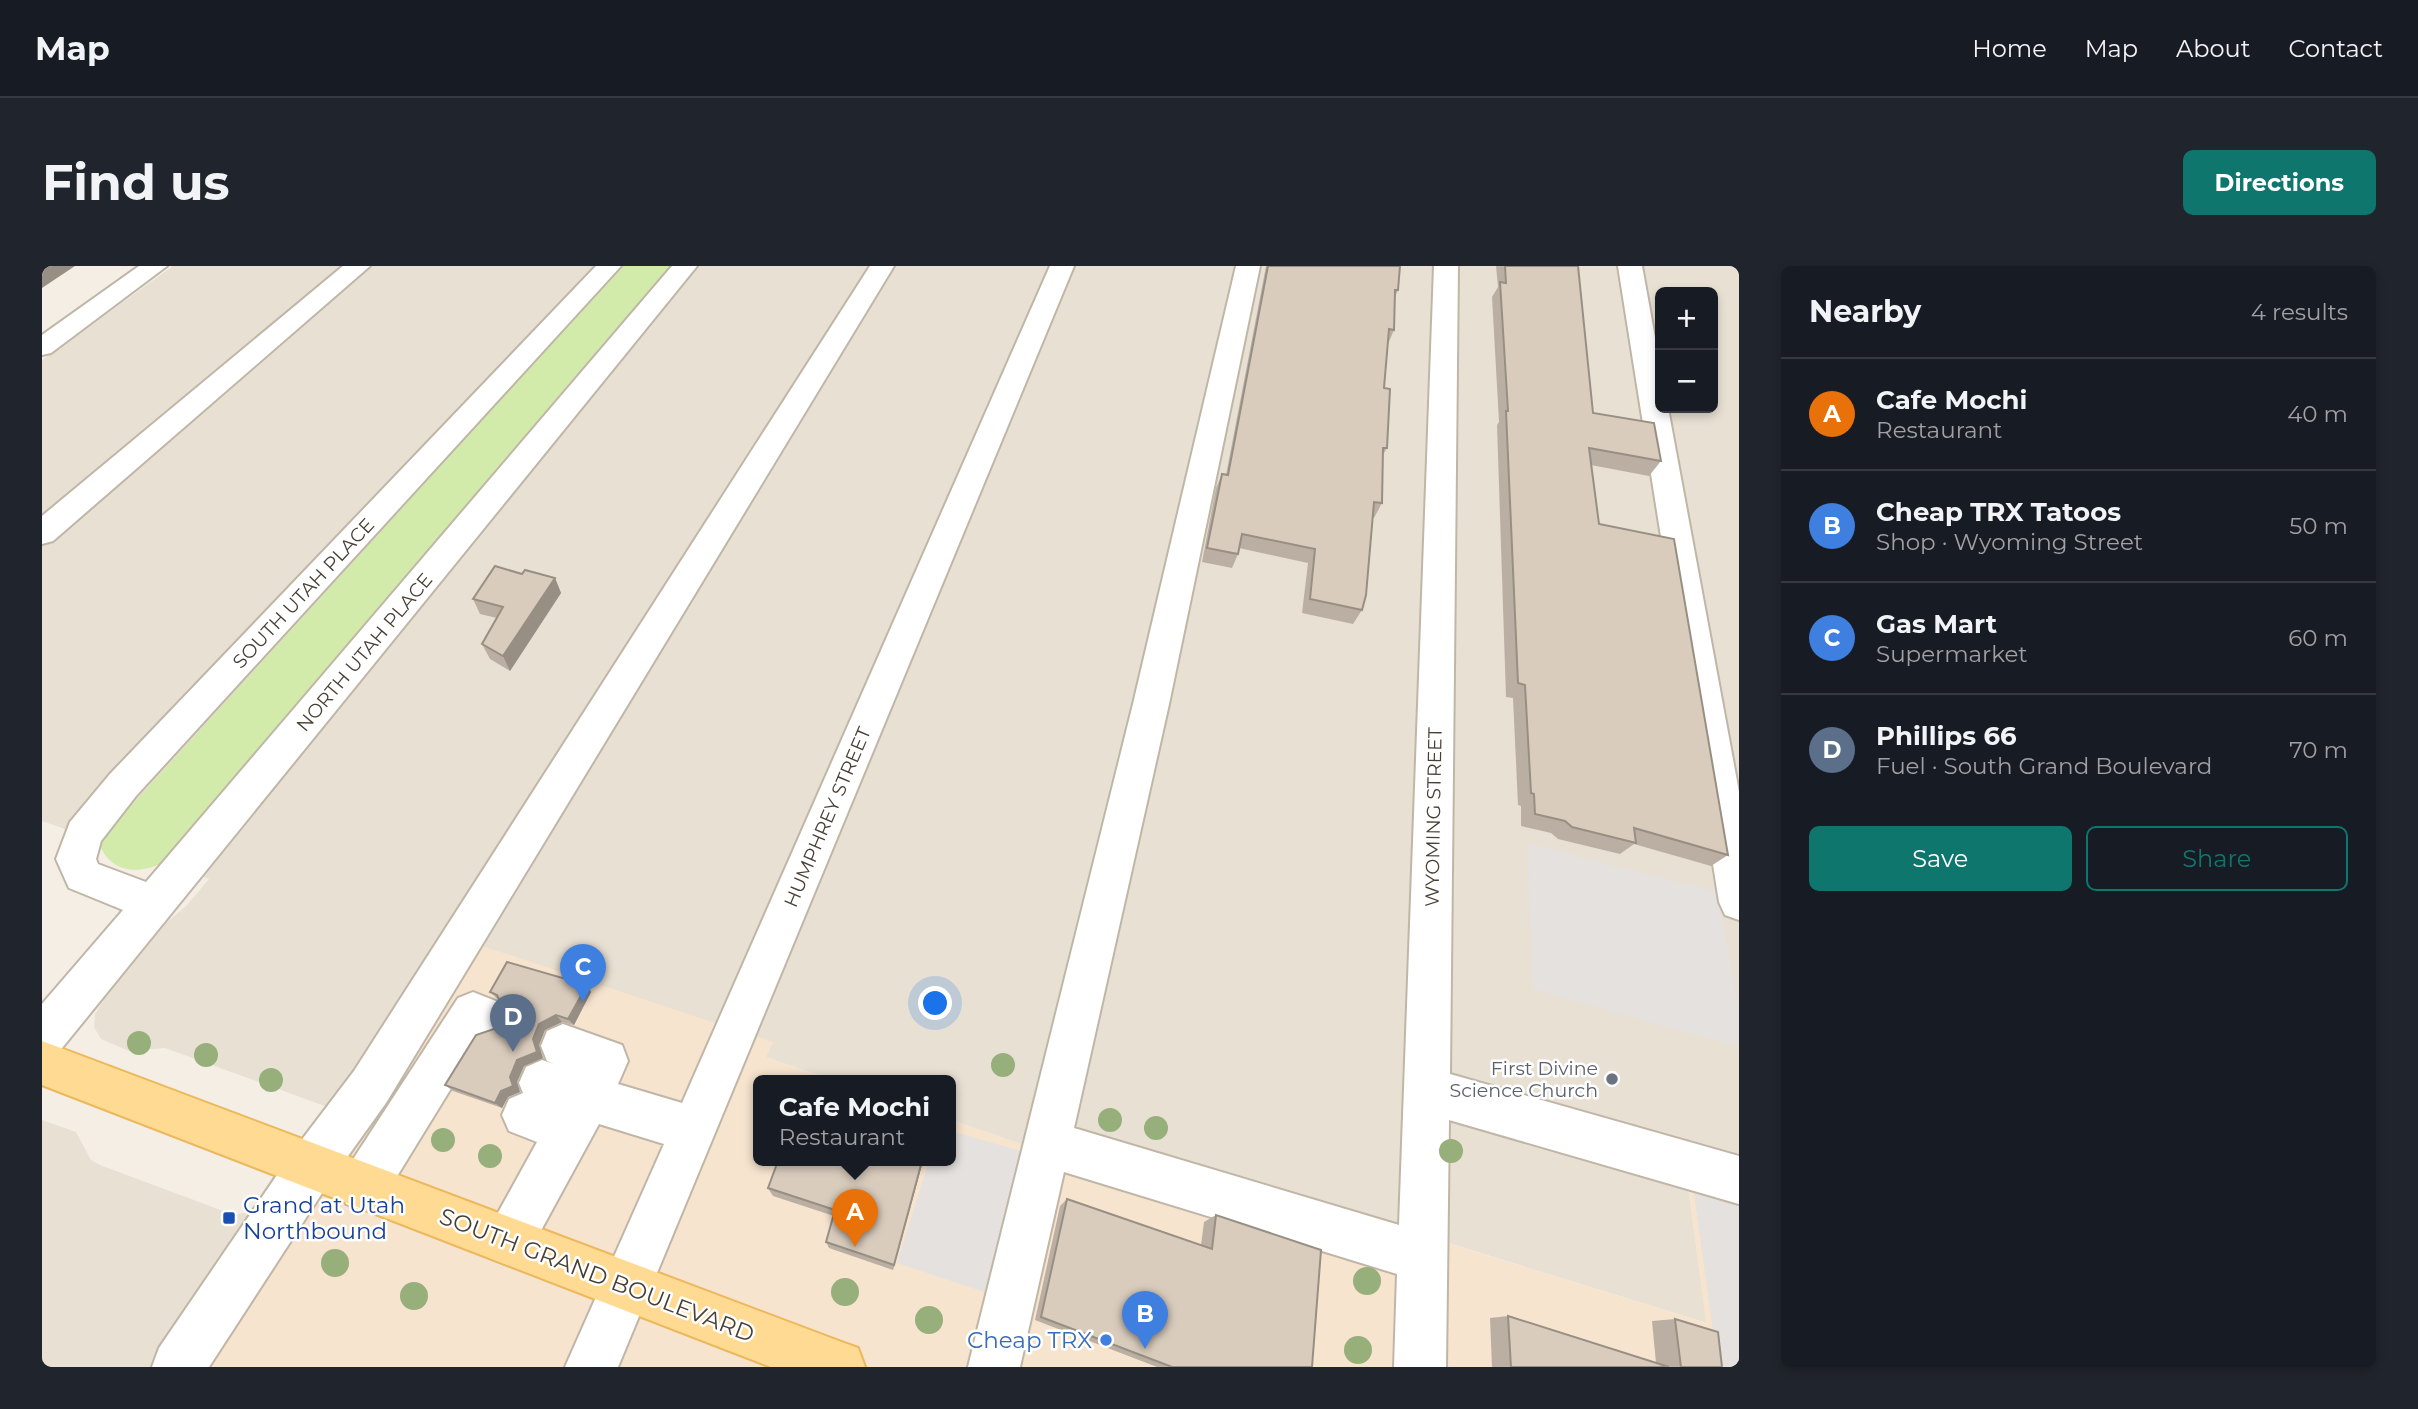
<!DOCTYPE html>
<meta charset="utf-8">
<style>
:root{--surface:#171b24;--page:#20242c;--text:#f1f3f6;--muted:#9ea1a6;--line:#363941;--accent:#0f766e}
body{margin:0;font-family:Montserrat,sans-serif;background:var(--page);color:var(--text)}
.controls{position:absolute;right:21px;top:21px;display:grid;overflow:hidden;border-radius:10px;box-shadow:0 4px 10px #0003}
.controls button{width:63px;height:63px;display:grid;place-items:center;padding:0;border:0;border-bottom:2px solid var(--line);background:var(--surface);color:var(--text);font:35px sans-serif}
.you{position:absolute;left:894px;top:738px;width:24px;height:24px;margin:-18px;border:5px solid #fff;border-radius:50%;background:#1a73e8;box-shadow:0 0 0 10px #1a73e833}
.badge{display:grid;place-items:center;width:46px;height:46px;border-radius:50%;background:var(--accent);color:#fff;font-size:23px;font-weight:700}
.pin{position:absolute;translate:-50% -58px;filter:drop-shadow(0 2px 4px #0008)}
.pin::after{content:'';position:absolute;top:37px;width:24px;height:21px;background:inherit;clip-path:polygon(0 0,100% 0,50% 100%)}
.popup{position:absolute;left:711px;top:809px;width:203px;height:91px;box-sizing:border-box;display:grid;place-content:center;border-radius:10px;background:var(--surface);filter:drop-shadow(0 2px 5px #0005);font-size:23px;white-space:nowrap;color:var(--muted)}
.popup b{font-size:26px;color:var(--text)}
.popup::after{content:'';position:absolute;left:50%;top:100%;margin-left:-14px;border:14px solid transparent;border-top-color:var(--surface)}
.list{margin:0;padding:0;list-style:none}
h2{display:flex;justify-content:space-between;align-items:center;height:91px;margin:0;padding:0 28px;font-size:30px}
h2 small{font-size:23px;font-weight:400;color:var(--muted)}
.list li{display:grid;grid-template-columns:46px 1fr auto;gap:21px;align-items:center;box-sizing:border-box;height:112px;padding:0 28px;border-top:2px solid var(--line)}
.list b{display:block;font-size:26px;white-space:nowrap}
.list p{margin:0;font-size:23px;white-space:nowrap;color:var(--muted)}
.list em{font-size:23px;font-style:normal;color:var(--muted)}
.actions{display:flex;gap:14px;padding:21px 28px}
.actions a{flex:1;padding:16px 0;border:2px solid var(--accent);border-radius:10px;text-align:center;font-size:24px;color:var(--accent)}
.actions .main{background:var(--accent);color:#fff}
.map{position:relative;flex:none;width:1697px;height:1101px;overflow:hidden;border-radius:10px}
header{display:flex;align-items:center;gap:42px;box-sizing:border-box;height:98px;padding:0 35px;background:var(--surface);border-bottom:2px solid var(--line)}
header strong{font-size:33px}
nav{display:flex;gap:38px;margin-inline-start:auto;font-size:24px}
.intro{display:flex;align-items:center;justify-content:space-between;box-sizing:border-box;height:168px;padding:0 42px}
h1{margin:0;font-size:49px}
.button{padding:18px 32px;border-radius:10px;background:var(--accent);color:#fff;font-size:24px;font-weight:700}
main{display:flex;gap:42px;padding:0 42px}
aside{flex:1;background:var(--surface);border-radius:10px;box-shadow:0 4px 10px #0003}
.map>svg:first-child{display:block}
</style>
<header>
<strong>Map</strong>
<nav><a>Home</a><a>Map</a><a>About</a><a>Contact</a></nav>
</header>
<div class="intro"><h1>Find us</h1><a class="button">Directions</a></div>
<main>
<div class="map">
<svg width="1697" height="1101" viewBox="0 0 1697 1101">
<rect width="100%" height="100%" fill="#f4eee5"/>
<path fill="#e8e0d3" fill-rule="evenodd" d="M131 0H1697V915L1643 899 1665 1057 1011 855 996 884 909 854V815H794L723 791 731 776 291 843 123 782 87 785 59 773 52 761 53 748 63 732 125 656 144 640 167 613 0 555V94ZM1618 26H1671V142H1618Z
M0 854 34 866 49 894 58 899 192 949 206 946 220 950 124 1101H0Z"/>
<path fill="#f7e4cf" d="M426 675 731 776 724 791 794 815H717V895H909V854L995 883 1010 855 1664 1057 1643 898 1697 915V1101H149Z"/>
<path fill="#d2ebab" d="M580 0H635L126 594C102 608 71 610 58 580L69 562Z"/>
<path fill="#e4e1de" d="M1485 577 1675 626 1697 745V781L1491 723Z
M909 865 996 890 960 1032 855 997 887 895H909Z
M1650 914 1697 928V1101H1676Z"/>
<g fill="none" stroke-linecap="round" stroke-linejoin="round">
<defs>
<path id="minor" d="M97 0H125L9 87 0 89V69Z
M301 0H328L11 275 0 278V250Z
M554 0H579L94 530 59 575 54 593 56 598 104 616 630 0H655L16 787 0 794V738L81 644 27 622 14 593 28 556 68 508Z
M828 0H852L344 837 286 918 167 1101H110L117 1082 252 884 312 805Z
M1008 0H1032L576 1101H523L622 878 557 858 484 992 466 999 448 992 441 974 495 876 467 865 460 849 467 833 481 827 477 817 484 801 500 794 512 798 505 795 499 780 505 765 521 758 580 779 586 795 576 818 640 837Z
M1194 0H1218L1127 438 1032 862 1357 959 1392 0H1416L1408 808 1697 890V938L1407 854 1404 1101H1352L1355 1008 1022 906 978 1101H926L1091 438Z
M1576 0H1600L1618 99V142H1626L1697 526V654L1683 649 1677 636Z
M431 726 459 737 466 752 459 767 444 773 440 772 338 938 321 945 304 938 297 921 304 904 416 732Z"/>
<path id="major" d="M0 775 797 1075 816 1082 823 1101H729L0 819Z"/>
</defs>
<use href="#minor" stroke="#c0b6a7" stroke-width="4"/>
<use href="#major" stroke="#ebb85c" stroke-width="4"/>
<use href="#minor" fill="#fff" fill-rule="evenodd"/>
<use href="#major" fill="#ffda93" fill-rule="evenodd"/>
</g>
<g fill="#96af7b">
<circle cx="97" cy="777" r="12"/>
<circle cx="164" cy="789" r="12"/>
<circle cx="961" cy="799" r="12"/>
<circle cx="229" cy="814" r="12"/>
<circle cx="1068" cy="854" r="12"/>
<circle cx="1114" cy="862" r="12"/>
<circle cx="401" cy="874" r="12"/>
<circle cx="1409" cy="885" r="12"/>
<circle cx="448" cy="890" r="12"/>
<circle cx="293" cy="997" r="14"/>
<circle cx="1325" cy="1015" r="14"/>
<circle cx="803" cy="1026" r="14"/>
<circle cx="372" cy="1030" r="14"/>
<circle cx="887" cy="1054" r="14"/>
<circle cx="1316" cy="1084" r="14"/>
</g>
<path fill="#bbafa3" d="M1224 0H1358L1356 24 1353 31 1352 64 1346 78 1342 122 1345 182 1341 189 1340 237 1332 252 1330 251 1320 344 1311 358 1260 347 1266 297 1197 282 1196 288 1190 302 1160 296 1174 222 1180 208 1184 209Z
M1454 0H1536L1551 147 1619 195 1607 210 1549 199 1557 258 1686 589 1669 600 1592 578 1578 588 1516 573 1509 567 1479 560V540L1476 539 1471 432 1464 431 1455 159 1457 156 1450 31 1456 21Z
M480 308 513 312 519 327 468 405 448 393 440 378 455 352 438 348 431 333Z
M448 726H549L532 759 520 756 503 764 497 779 501 792 482 800 475 816 478 826 466 831 460 842 411 825 403 819 455 762 462 745 457 734Z
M736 895H881L851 1004 787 982 784 976 792 950 731 930 726 922Z
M1025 933 1159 979 1162 956 1174 949 1270 1101H1115L993 1054 1018 940Z
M1466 1050 1614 1097 1610 1055 1633 1053 1680 1101H1450L1448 1052Z"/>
<path fill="#988f84" d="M0 0H33L0 22Z
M513 312 519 327 468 405 461 390Z
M545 719 549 726 532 759 526 753Z
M514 749 520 756 503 764 497 779 501 792 482 800 475 816 478 826 466 831 460 842 453 837 468 811 475 794 491 773 497 758Z
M880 895H881L851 1004 852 999Z"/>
<path fill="#d9ccbd" stroke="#988f84" stroke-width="2" d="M1226 0H1358L1356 24H1353L1352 64 1347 63 1342 122 1348 123 1345 182H1341L1340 237 1332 236 1324 329 1320 344 1268 333 1273 283 1200 268 1196 288 1165 282 1180 208 1186 209Z
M1463 0H1536L1551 147 1612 157 1619 195 1547 182 1557 258 1632 273 1686 589 1592 562 1594 577 1530 561 1523 555 1493 548 1492 528 1489 527 1483 419 1476 417 1464 145H1466L1458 16 1464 17Z
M453 300 480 308 483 304 513 312 461 390 440 378 461 341 431 333Z
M465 696 545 719 526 753 514 749 497 758 491 773 495 786 475 794 468 811 471 820 459 825 453 837 403 819 434 769 455 762 462 745 455 729 448 726Z
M736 895H880L852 999 784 976 793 944 726 922Z
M1025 933 1170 983 1174 949 1279 984 1270 1101H1130L999 1051Z
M1466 1050 1627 1101H1469Z
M1633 1053 1676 1066 1680 1101H1639Z"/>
<circle fill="#6b7280" stroke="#fff" stroke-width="2.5" cx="1570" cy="813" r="7"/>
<rect fill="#1a4fb4" stroke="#fff" stroke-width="2.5" x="180" y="945" width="14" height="14" rx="3.5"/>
<circle fill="#3f7fe0" stroke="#fff" stroke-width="2.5" cx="1064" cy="1074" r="7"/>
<g text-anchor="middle" stroke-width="5" stroke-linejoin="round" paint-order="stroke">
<g font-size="19" fill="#473e34" stroke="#fff">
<text transform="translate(261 327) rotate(-47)" y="7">SOUTH UTAH PLACE</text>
<text transform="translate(322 386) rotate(-50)" y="7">NORTH UTAH PLACE</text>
<text transform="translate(785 551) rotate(-67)" y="7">HUMPHREY STREET</text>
<text transform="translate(1391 551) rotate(-89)" y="7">WYOMING STREET</text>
</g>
<g font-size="19" fill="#5b616d" stroke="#fff" text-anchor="end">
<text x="1556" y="809">First Divine<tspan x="1556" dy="22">Science Church</tspan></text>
</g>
<g font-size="23" fill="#164399" stroke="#fff" text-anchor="start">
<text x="201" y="947">Grand at Utah<tspan x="201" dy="26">Northbound</tspan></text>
</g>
<g font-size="23" fill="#473e34" stroke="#fff">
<text transform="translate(555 1009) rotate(21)" y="8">SOUTH GRAND BOULEVARD</text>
</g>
<g font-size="23" fill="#366cbe" stroke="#fff" text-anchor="end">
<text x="1050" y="1082">Cheap TRX</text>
</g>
</g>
</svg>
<div class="controls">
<button>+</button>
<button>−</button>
</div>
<div class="you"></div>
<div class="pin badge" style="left:813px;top:981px;background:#e8710a">A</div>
<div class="popup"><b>Cafe Mochi</b>Restaurant</div>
<div class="pin badge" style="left:1103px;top:1083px;background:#3f7fe0">B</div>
<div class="pin badge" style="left:541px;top:736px;background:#3f7fe0">C</div>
<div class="pin badge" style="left:471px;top:786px;background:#5c6f8a">D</div>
</div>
<aside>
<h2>Nearby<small>4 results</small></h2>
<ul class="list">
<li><span class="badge" style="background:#e8710a">A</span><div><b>Cafe Mochi</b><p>Restaurant</p></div><em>40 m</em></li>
<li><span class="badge" style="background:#3f7fe0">B</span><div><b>Cheap TRX Tatoos</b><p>Shop · Wyoming Street</p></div><em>50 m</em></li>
<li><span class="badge" style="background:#3f7fe0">C</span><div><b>Gas Mart</b><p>Supermarket</p></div><em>60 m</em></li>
<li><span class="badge" style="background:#5c6f8a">D</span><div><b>Phillips 66</b><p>Fuel · South Grand Boulevard</p></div><em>70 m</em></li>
</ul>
<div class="actions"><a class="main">Save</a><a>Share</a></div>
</aside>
</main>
